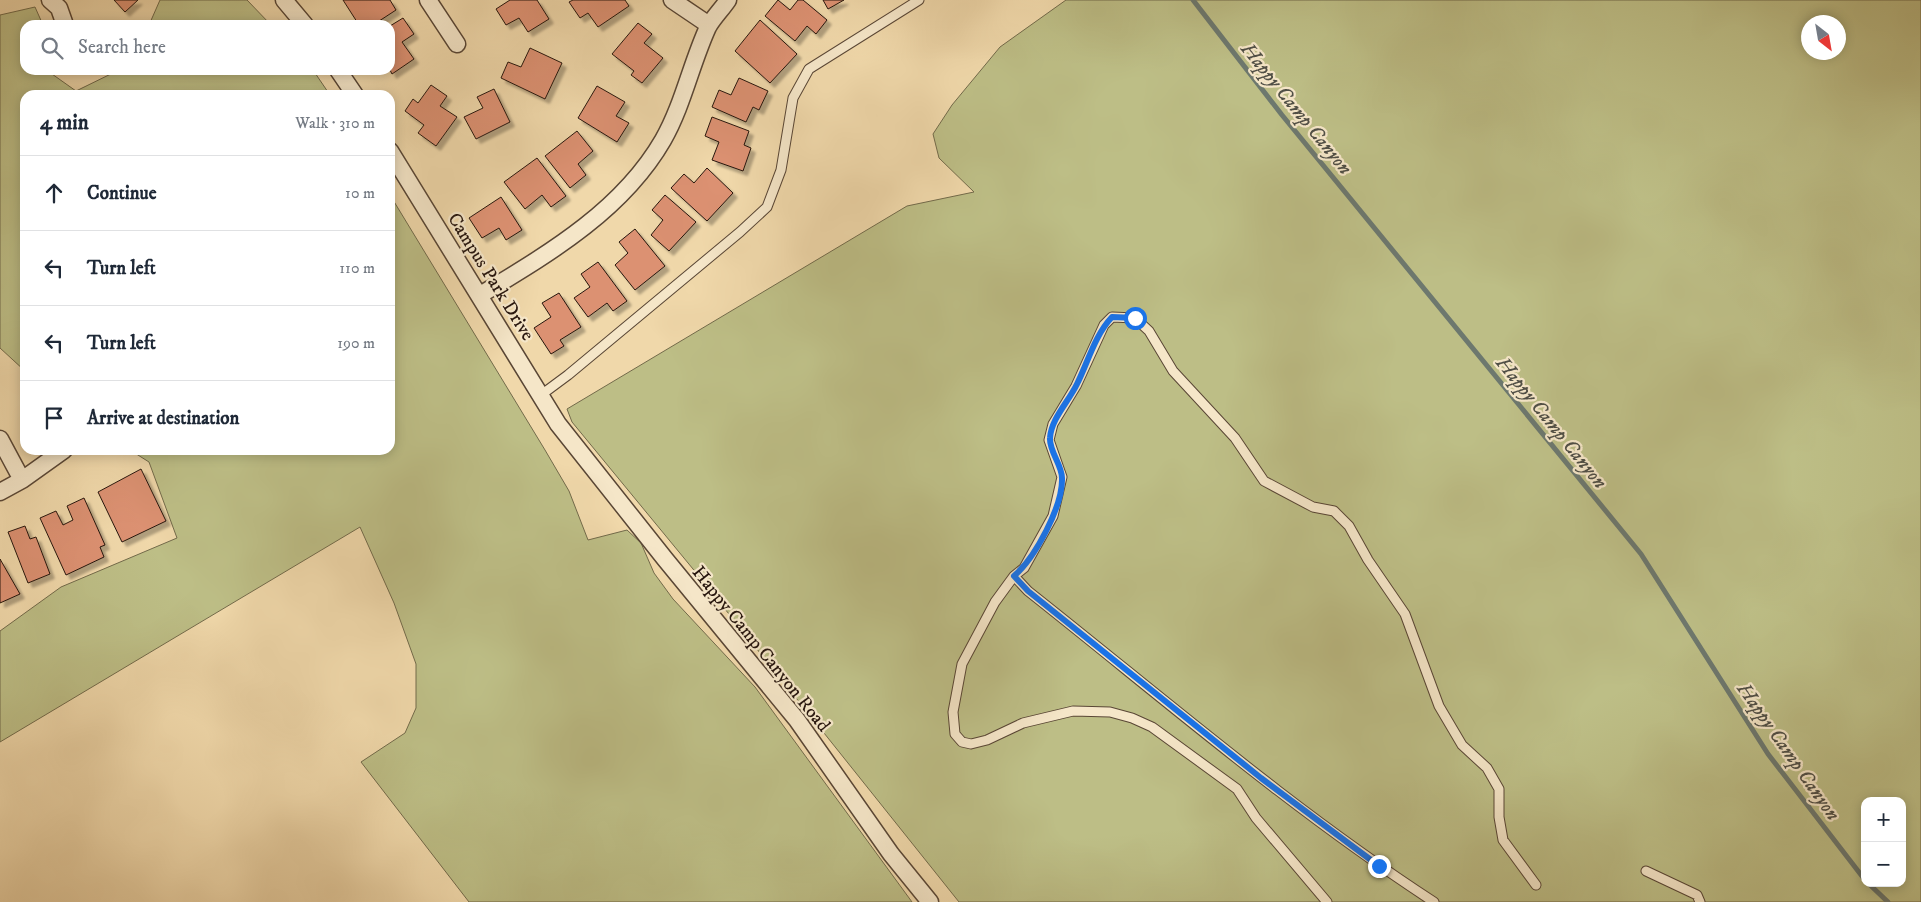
<!DOCTYPE html>
<meta charset="utf-8">
<style>
:root{--surface:#fff;--page:#f6f6f7;--text:#1f2937;--muted:#747a83;--line:#e0e1e3}
body{margin:0;font-family:"IM FELL DW Pica",serif;background:var(--page);color:var(--text)}
.controls{position:absolute;right:15px;bottom:15px;display:grid;overflow:hidden;border-radius:10px;box-shadow:0 2px 12px #0003}
.controls button{width:45px;height:45px;display:grid;place-items:center;padding:0;border:0;border-bottom:1px solid var(--line);background:var(--surface);color:var(--text);font:25px sans-serif}
.compass{position:absolute;left:1801px;top:15px;width:45px;height:45px;border-radius:50%;background:var(--surface);box-shadow:0 2px 12px #0003;rotate:149deg}
.stop{position:absolute;width:15px;height:15px;margin:-11px;border:4px solid #1a73e8;border-radius:50%;background:#fff}
.stop.end{background:#1a73e8;border-color:#fff;box-shadow:0 1px 5px #0008}
.list{margin:0;padding:0;list-style:none}
h2{display:flex;justify-content:space-between;align-items:center;height:65px;margin:0;padding:0 20px;font-size:21px}
h2 small{font-size:16px;font-weight:400;color:var(--muted)}
.list li{display:grid;grid-template-columns:32px 1fr auto;gap:15px;align-items:center;box-sizing:border-box;height:75px;padding:0 20px;border-top:1px solid var(--line)}
.list b{display:block;font-size:19px;white-space:nowrap}
.list em{font-size:16px;font-style:normal;color:var(--muted)}
.icon{flex:none;width:28px;height:28px;fill:none;stroke:currentColor;stroke-width:2;stroke-linecap:round;stroke-linejoin:round}
.map{position:relative;flex:none;width:1921px;height:902px;overflow:hidden}
.search{position:absolute;background:var(--surface);box-shadow:0 2px 12px #0003;left:20px;top:20px;width:375px;height:55px;display:flex;align-items:center;gap:12px;box-sizing:border-box;padding:0 18px;border-radius:15px;color:var(--muted);font-size:19px}
.panel{position:absolute;background:var(--surface);box-shadow:0 2px 12px #0003;left:20px;top:90px;width:375px;height:365px;border-radius:15px}
.map>svg:first-child{display:block}
</style>
<div class="map">
<svg width="1921" height="902" viewBox="0 0 1921 902">
<defs>
<filter id="shadow"><feDropShadow dx="4.5" dy="4.5" stdDeviation="1" flood-color="#0004"/></filter>
</defs>
<rect width="100%" height="100%" fill="#f0d8aa"/>
<filter id="stains"><feTurbulence type="fractalNoise" baseFrequency=".004" numOctaves="4"/><feColorMatrix values="0 0 0 0 .2 0 0 0 0 .09 0 0 0 0 .02 0 0 0 .5 -.17"/></filter>
<radialGradient id="worn" r=".72"><stop offset=".6" stop-color="#630" stop-opacity="0"/><stop offset="1" stop-color="#630" stop-opacity=".3"/></radialGradient>
<path fill="#bdbe86" stroke="#726a4a" fill-rule="evenodd" d="M160 0H247L271 25H149Z
M1066 0H1921V902H959L693 569 572 422 567 409 907 206 974 192 939 158 933 134 952 105 1000 47ZM1808 22H1838V52H1808ZM1865 801H1902V883H1865Z
M35 7 43 25H25V70H51L52 74 76 91 119 70H313L330 95H25V371L0 348V15Z
M390 195 545 450 569 491 588 540 627 530 641 543 654 573 673 599 755 687 912 902H469L361 762 405 733 416 708V664L394 603 360 527 0 742V631L61 587 177 538 149 462 130 450H390Z"/>
<g fill="none" stroke-linecap="round" stroke-linejoin="round">
<path stroke="#6d786e" stroke-width="5" d="M1193 0 1282 115 1641 554 1768 754 1865 880
M1868 883 1888 902"/>
</g>
<path fill="#dc9172" stroke="#27160e" filter="url(#shadow)" d="M114 0H138L125 12Z
M343 0H390L396 10 373 25H359Z
M510 0H537L549 19 528 32 519 18 506 25 496 9Z
M573 0H625L629 6 598 27 588 13 580 18 569 2Z
M778 0 790 10 798 0H803L827 20 816 34 807 26 795 41 765 16Z
M823 0H844L828 9Z
M403 18 414 34 402 42 414 59 392 74 390 70V26Z
M760 20 797 54 770 83 735 51Z
M638 23 652 34 644 43 663 58 642 83 631 75 634 71 612 54Z
M530 48 562 63 545 99 501 78 508 62 521 67Z
M739 78 768 91 759 110 753 107 746 122 712 107 719 90 731 95Z
M431 85 447 96 440 106 457 117 436 146 418 133 424 125 405 111 413 99 418 103Z
M597 86 625 102 616 116 629 123 617 142 578 118Z
M494 89 510 122 476 139 464 117 483 108 477 97Z
M712 117 749 131 744 145 751 148 743 171 712 160 719 142 705 136Z
M577 131 593 151 578 164 586 175 570 188 545 156Z
M537 158 566 196 551 207 542 195 525 209 504 182Z
M707 168 733 193 707 221 671 188 684 174 694 183Z
M665 195 696 222 669 251 651 235 663 220 652 210Z
M501 197 522 230 506 240 499 228 482 238 469 218Z
M635 229 665 266 635 290 615 265 628 253 619 242Z
M598 262 627 301 613 311 607 303 588 317 574 298 590 287 581 274Z
M559 293 581 327 560 340 564 346 551 354 534 328 551 317 542 303Z
M141 469 166 521 122 542 98 492Z
M84 498 105 545 100 547 104 557 66 575 40 518 56 511 63 525 73 520 67 506Z
M25 526 30 539 36 537 50 574 28 583 8 532Z
M0 559 20 594 0 603Z"/>
<g fill="none" stroke-linecap="round" stroke-linejoin="round">
<defs>
<path id="service" d="M541 395 568 375 740 232 767 207 781 170 793 98 809 69 919 0
M1014 576 1028 591C1162 697 1291 809 1434 902
M1646 871 1697 895 1700 902
M1327 902 1256 818 1237 789 1152 727 1132 718 1110 712 1073 711 1023 723 987 740 971 744 962 742 955 734 953 712 962 664 995 602 1014 576 1024 568 1053 516 1062 477 1049 440 1053 424 1076 386 1104 325 1112 317 1135 318 1149 331 1173 371 1235 438 1264 481 1313 507 1334 511 1349 526 1368 560 1405 614 1439 706 1462 745 1487 768 1499 789V817L1503 840 1536 885"/>
<path id="minor" d="M50 0 59 8 65 25
M284 0 305 25
M428 0 457 44
M672 0 709 25
M338 70 355 95
M390 151 558 424 665 559 797 720 891 854 930 902
M480 295C548 254 622 211 663 140 683 105 691 64 708 27 713 18 722 9 728 0
M0 439 22 480
M0 492 22 480 64 450"/>
</defs>
<use href="#service" stroke="#594635" stroke-width="11"/>
<use href="#minor" stroke="#594635" stroke-width="19"/>
<use href="#service" stroke="#f5e6c8" stroke-width="9"/>
<use href="#minor" stroke="#f5e6c8" stroke-width="16"/>
</g>
<g fill="none" stroke-linecap="round" stroke-linejoin="round">
<path stroke="#1a73e8" stroke-width="6" d="M1135 318 1112 317C1095 335 1088 362 1077 384 1069 401 1051 419 1050 438 1049 451 1062 465 1062 478 1063 506 1035 558 1014 576L1028 591 1261 778 1379 866"/>
</g>
<g text-anchor="middle" stroke-width="4.5" stroke-linejoin="round" paint-order="stroke">
<g font-size="19" fill="#27160e" stroke="#f5e6c8">
<text transform="translate(492 276) rotate(58)" y="7">Campus Park Drive</text>
<text transform="translate(762 648) rotate(51)" y="7">Happy Camp Canyon Road</text>
</g>
<g font-size="20" font-style="italic" fill="#504f46" stroke="#f5e6c8">
<text transform="translate(1297 108) rotate(51)" y="7">Happy Camp Canyon</text>
<text transform="translate(1552 422) rotate(51)" y="7">Happy Camp Canyon</text>
<text transform="translate(1789 751) rotate(55)" y="7">Happy Camp Canyon</text>
</g>
</g>
<rect width="100%" height="100%" filter="url(#stains)"/>
<rect width="100%" height="100%" fill="url(#worn)"/>
</svg>
<div class="controls">
<button>+</button>
<button>−</button>
</div>
<svg class="compass" viewBox="-18 -18 36 36"><path d="M0-13l5 13h-10z" fill="#e53935"/><path d="M0 13l5-13h-10z" fill="#747a83"/></svg>
<div class="stop" style="left:1135px;top:318px"></div>
<div class="stop end" style="left:1379px;top:866px"></div>
<div class="search"><svg class="icon" aria-label="search" viewBox="0 0 24 24"><circle cx="10" cy="10" r="6"/><path d="M15 15l6 6"/></svg>Search here</div>
<section class="panel">
<h2>4 min<small>Walk · 310 m</small></h2>
<ul class="list">
<li><svg class="icon" aria-label="ahead" viewBox="0 0 24 24"><path d="M12 20V5M6 11l6-6 6 6"/></svg><div><b>Continue</b></div><em>10 m</em></li>
<li><svg class="icon" aria-label="left" viewBox="0 0 24 24"><path d="M17 20v-9H6M10 6l-5 5 5 5"/></svg><div><b>Turn left</b></div><em>110 m</em></li>
<li><svg class="icon" aria-label="left" viewBox="0 0 24 24"><path d="M17 20v-9H6M10 6l-5 5 5 5"/></svg><div><b>Turn left</b></div><em>190 m</em></li>
<li><svg class="icon" aria-label="arrive" viewBox="0 0 24 24"><path d="M6 21V4h12l-3 4 3 4H6"/></svg><div><b>Arrive at destination</b></div></li>
</ul>
</section>
</div>
